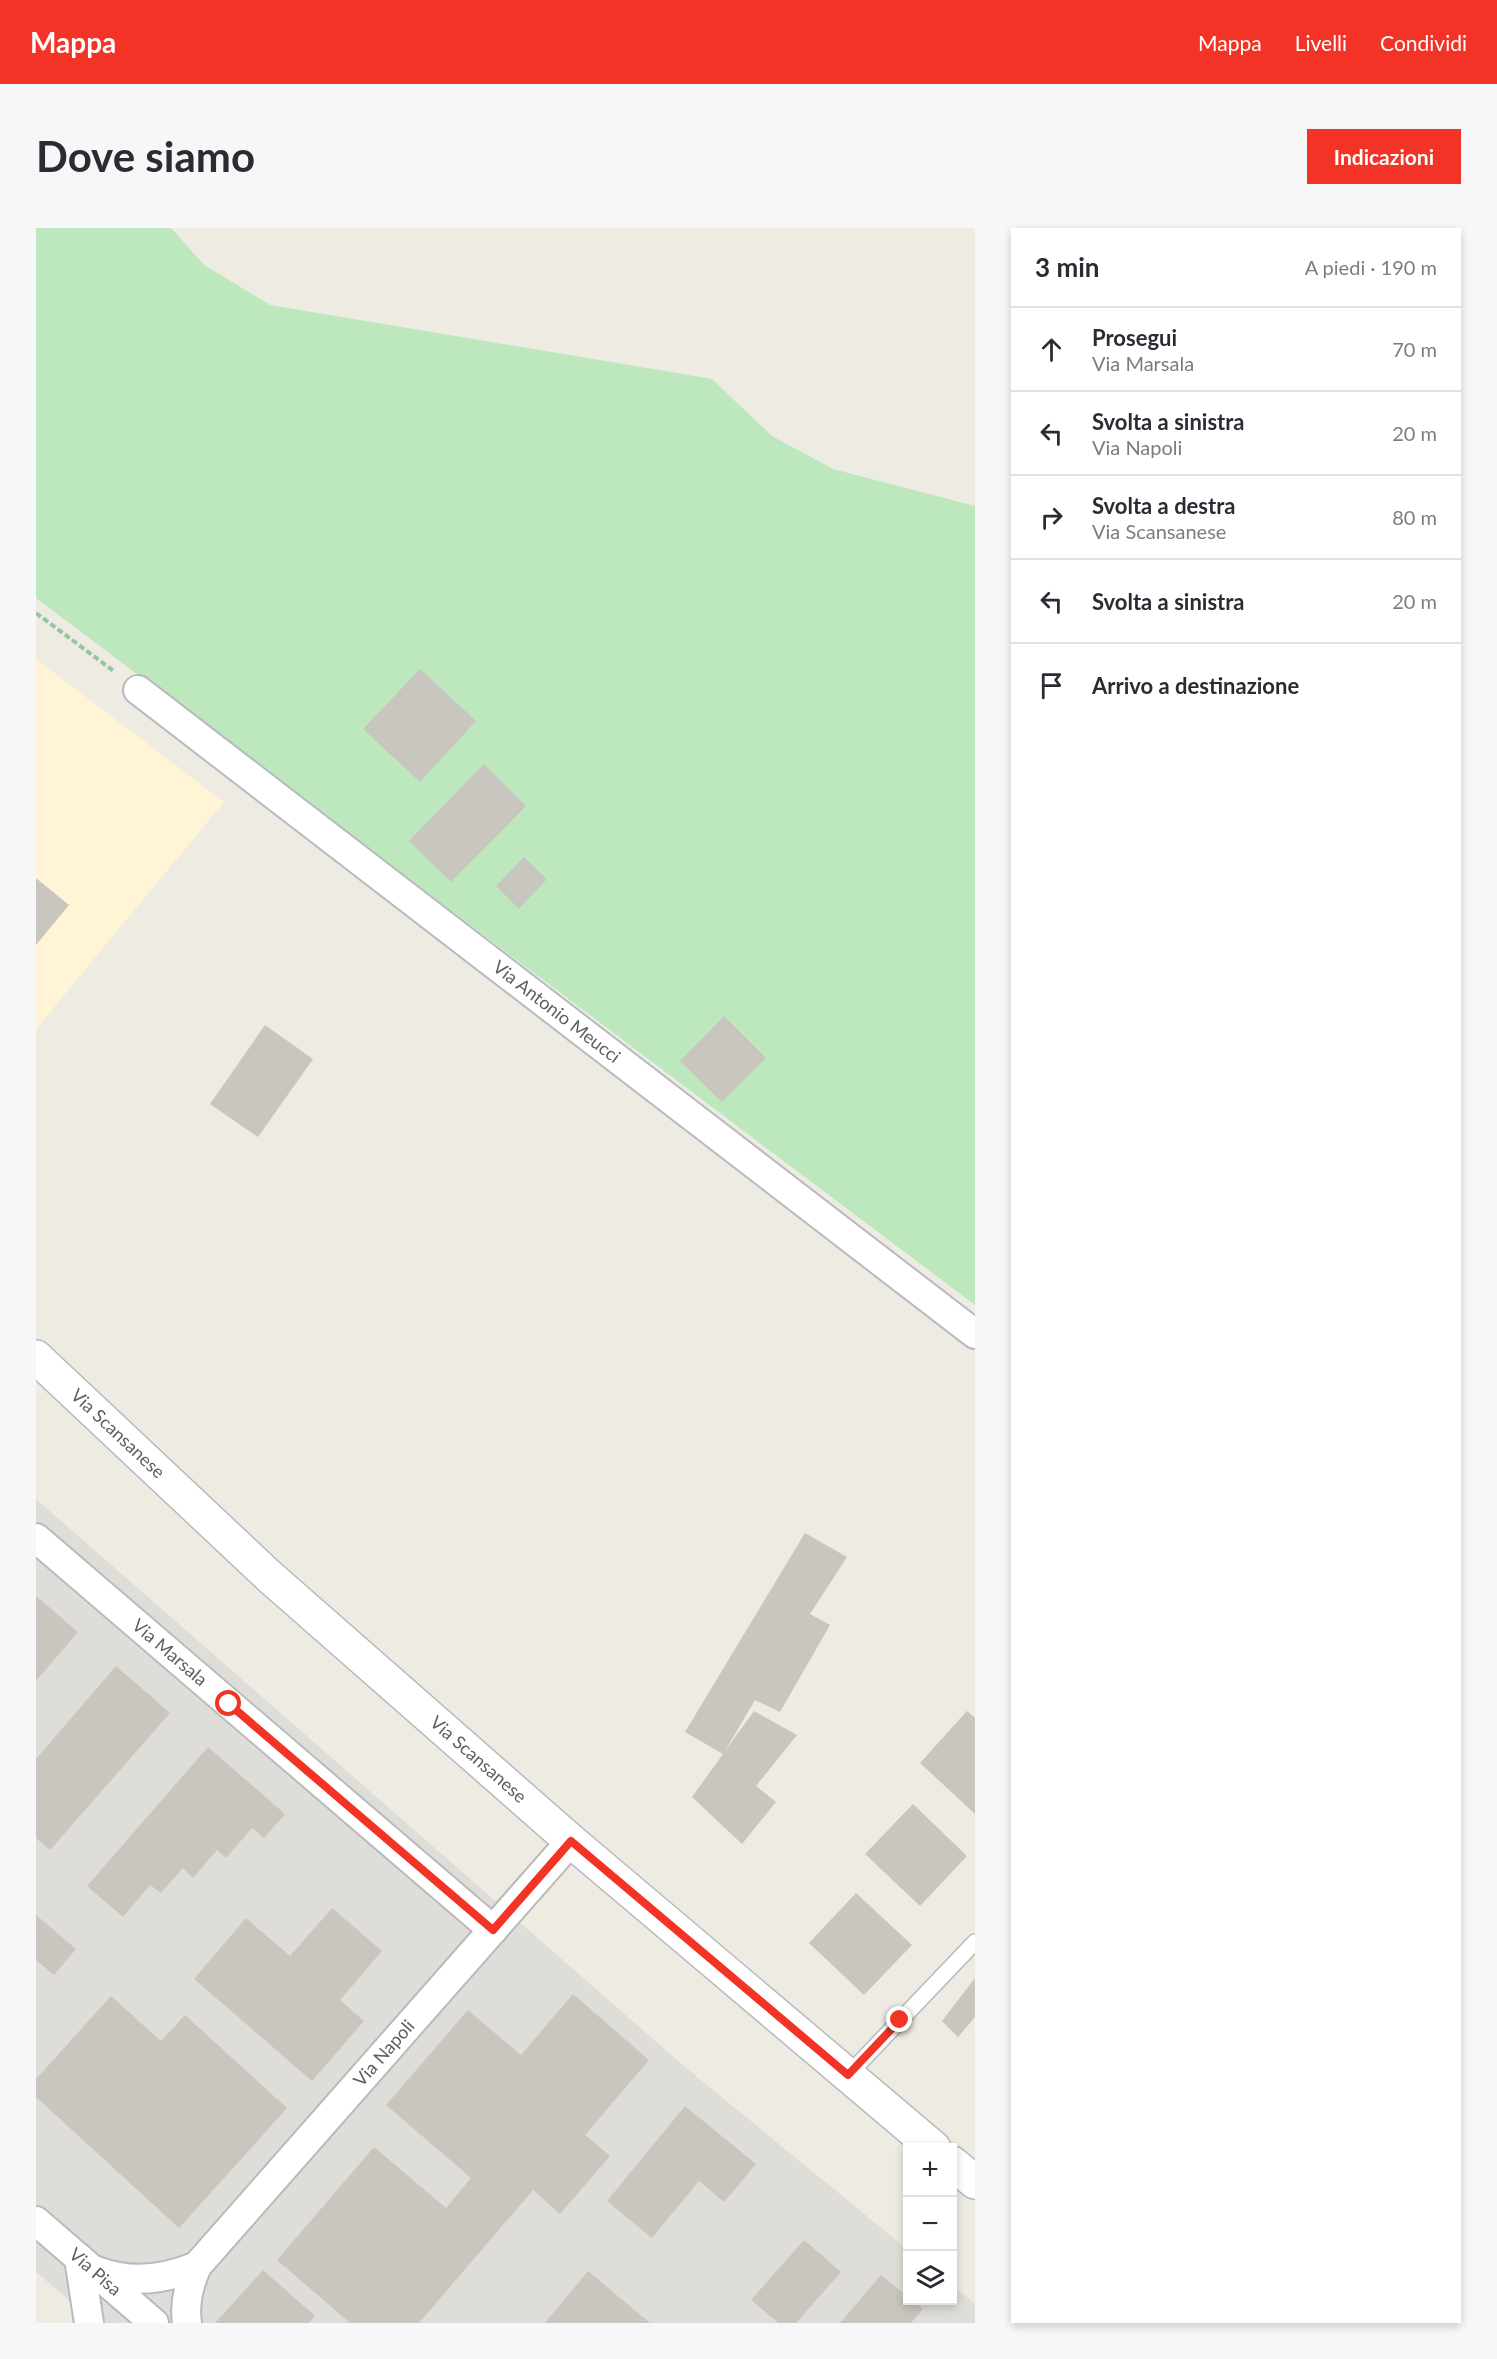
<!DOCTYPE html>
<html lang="it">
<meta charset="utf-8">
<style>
:root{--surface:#fff;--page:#f7f7f7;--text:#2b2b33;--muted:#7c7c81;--line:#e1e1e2;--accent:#f23325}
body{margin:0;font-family:Lato,sans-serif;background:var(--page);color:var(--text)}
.controls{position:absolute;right:18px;bottom:18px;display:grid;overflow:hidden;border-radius:0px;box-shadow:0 3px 9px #0003}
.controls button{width:54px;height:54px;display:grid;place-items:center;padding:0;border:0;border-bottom:2px solid var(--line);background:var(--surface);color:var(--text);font:30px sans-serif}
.stop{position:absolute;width:18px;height:18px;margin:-14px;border:4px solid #f23325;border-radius:50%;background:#fff}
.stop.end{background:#f23325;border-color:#fff;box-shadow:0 2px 6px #0008}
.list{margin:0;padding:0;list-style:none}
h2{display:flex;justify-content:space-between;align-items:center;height:78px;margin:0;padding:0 24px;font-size:26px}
h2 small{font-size:20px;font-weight:400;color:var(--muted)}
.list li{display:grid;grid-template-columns:39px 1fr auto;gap:18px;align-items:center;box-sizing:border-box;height:84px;padding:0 24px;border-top:2px solid var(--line)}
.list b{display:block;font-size:22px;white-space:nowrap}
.list p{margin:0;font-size:20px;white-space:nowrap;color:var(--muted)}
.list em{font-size:20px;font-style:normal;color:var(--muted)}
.icon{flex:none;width:33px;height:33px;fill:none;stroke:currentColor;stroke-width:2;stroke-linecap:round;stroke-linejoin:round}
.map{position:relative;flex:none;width:939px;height:2095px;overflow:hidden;border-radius:0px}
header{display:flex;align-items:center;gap:36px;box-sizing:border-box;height:84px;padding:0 30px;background:var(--accent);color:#fff}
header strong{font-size:28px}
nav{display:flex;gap:33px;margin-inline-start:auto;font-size:21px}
.intro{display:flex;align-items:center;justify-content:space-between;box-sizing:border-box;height:144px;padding:0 36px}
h1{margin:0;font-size:42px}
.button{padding:15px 27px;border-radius:0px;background:var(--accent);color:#fff;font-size:21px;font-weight:700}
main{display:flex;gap:36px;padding:0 36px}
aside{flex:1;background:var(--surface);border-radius:0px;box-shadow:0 3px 9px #0003}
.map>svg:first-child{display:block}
</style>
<header>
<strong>Mappa</strong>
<nav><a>Mappa</a><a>Livelli</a><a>Condividi</a></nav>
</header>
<div class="intro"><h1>Dove siamo</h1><a class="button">Indicazioni</a></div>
<main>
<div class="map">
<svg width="939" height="2095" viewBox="0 0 939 2095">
<rect width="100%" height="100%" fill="#eeebe2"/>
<path fill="#fff5d6" d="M0 431 188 574 0 801Z"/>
<path fill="#dfddd7" d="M0 1271 649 1839 871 2021 872 2072H916L917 2058 939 2076V2095H60L0 2044Z"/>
<path fill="#bde7bd" d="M0 0H135L168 37 234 77 676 151 736 208 797 241 939 278V1077L0 370Z"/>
<path fill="#c9c6bf" d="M384 441 440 493 384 554 327 501Z
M448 536 490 578 415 654 373 613Z
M488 629 511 651 483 681 460 658Z
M0 650 33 677 0 717Z
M688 788 730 830 686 874 644 833Z
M229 797 277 831 222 909 174 876Z
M769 1305 811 1329 774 1386 794 1397 744 1484 719 1472 689 1523 718 1483 761 1507 720 1558 740 1574 706 1616 656 1569 687 1526 649 1504Z
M0 1368 42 1404 0 1453Z
M80 1438 134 1485 14 1622 0 1610V1531Z
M931 1483 939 1490V1586L884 1535Z
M172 1519 249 1586 228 1610 216 1600 190 1630 181 1622 157 1650 147 1640 125 1665 114 1657 87 1689 51 1658Z
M877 1576 931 1628 884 1678 829 1626Z
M820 1665 876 1717 828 1767 773 1715Z
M296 1680 346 1723 304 1772 328 1793 276 1853 158 1751 210 1690 254 1728Z
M0 1687 40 1721 18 1747 0 1732Z
M939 1750V1789L922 1809 906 1793Z
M537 1766 613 1832 549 1907 574 1928 524 1986 497 1962 383 2095H314L241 2032 338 1919 410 1980 435 1950 350 1877 432 1782 485 1827Z
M75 1768 125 1813 149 1787 251 1880 143 2000 0 1869V1851Z
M649 1878 720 1936 688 1974 663 1953 616 2010 571 1973Z
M768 2012 805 2044 760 2095H742L715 2072Z
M227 2042 279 2088 273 2095H179Z
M552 2043 614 2095H509Z
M845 2047 872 2069V2072H876L887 2081 875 2095H804Z"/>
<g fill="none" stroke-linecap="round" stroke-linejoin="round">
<defs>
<path id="service" d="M812 1847 939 1714"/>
<g id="minor">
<path id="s1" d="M102 462 939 1106"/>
<path id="s2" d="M0 1310 457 1702"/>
<path id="s3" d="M0 1993 118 2095"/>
<path d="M43 2030 53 2095"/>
<path d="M61 2043C95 2056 128 2052 161 2038"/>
<path id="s4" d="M151 2095C148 2075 153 2056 161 2038L535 1613"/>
</g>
<g id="secondary">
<path id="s5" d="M0 1129 234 1349 535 1613 898 1920"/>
<path d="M916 1935 939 1954"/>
</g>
</defs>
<use href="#service" stroke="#b7babf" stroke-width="18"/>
<use href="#minor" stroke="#b7babf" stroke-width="32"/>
<use href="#secondary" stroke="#b6b9bf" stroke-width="36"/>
<path stroke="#94c6a2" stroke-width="4" stroke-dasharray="6 3" stroke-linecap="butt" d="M0 385 79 444"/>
<use href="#service" stroke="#fff" stroke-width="15"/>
<use href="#minor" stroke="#fff" stroke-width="28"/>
<use href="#secondary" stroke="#fff" stroke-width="33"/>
</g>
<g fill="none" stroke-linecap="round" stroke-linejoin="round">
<path stroke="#f23325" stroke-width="8" d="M193 1476 457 1702 535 1613 812 1847 864 1792"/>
</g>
<g text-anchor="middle" stroke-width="6" stroke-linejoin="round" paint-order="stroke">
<g font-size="18" fill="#5a5f64" stroke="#fff">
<text dy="6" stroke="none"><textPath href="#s1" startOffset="528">Via Antonio Meucci</textPath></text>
<text dy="6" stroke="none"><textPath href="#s5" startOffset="112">Via Scansanese</textPath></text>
<text dy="6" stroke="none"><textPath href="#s2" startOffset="176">Via Marsala</textPath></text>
<text dy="6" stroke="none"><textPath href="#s5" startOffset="598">Via Scansanese</textPath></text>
<text dy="6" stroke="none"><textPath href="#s4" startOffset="342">Via Napoli</textPath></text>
<text dy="6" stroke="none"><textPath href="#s3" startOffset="78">Via Pisa</textPath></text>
</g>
</g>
</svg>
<div class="controls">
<button>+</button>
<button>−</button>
<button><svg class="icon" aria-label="layers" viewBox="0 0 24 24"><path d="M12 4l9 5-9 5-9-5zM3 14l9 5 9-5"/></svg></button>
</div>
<div class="stop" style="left:193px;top:1476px"></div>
<div class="stop end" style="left:864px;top:1792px"></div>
</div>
<aside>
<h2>3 min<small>A piedi · 190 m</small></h2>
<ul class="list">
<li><svg class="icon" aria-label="ahead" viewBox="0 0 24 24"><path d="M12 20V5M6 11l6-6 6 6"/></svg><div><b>Prosegui</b><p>Via Marsala</p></div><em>70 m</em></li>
<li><svg class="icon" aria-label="left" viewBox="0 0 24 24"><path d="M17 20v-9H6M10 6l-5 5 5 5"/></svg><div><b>Svolta a sinistra</b><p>Via Napoli</p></div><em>20 m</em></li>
<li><svg class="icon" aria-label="right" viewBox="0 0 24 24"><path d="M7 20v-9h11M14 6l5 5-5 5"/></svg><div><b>Svolta a destra</b><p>Via Scansanese</p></div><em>80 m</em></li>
<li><svg class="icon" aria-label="left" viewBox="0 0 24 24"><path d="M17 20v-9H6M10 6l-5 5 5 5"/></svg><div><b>Svolta a sinistra</b></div><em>20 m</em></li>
<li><svg class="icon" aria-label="arrive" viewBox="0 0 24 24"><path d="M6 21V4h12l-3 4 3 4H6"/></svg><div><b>Arrivo a destinazione</b></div></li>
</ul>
</aside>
</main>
